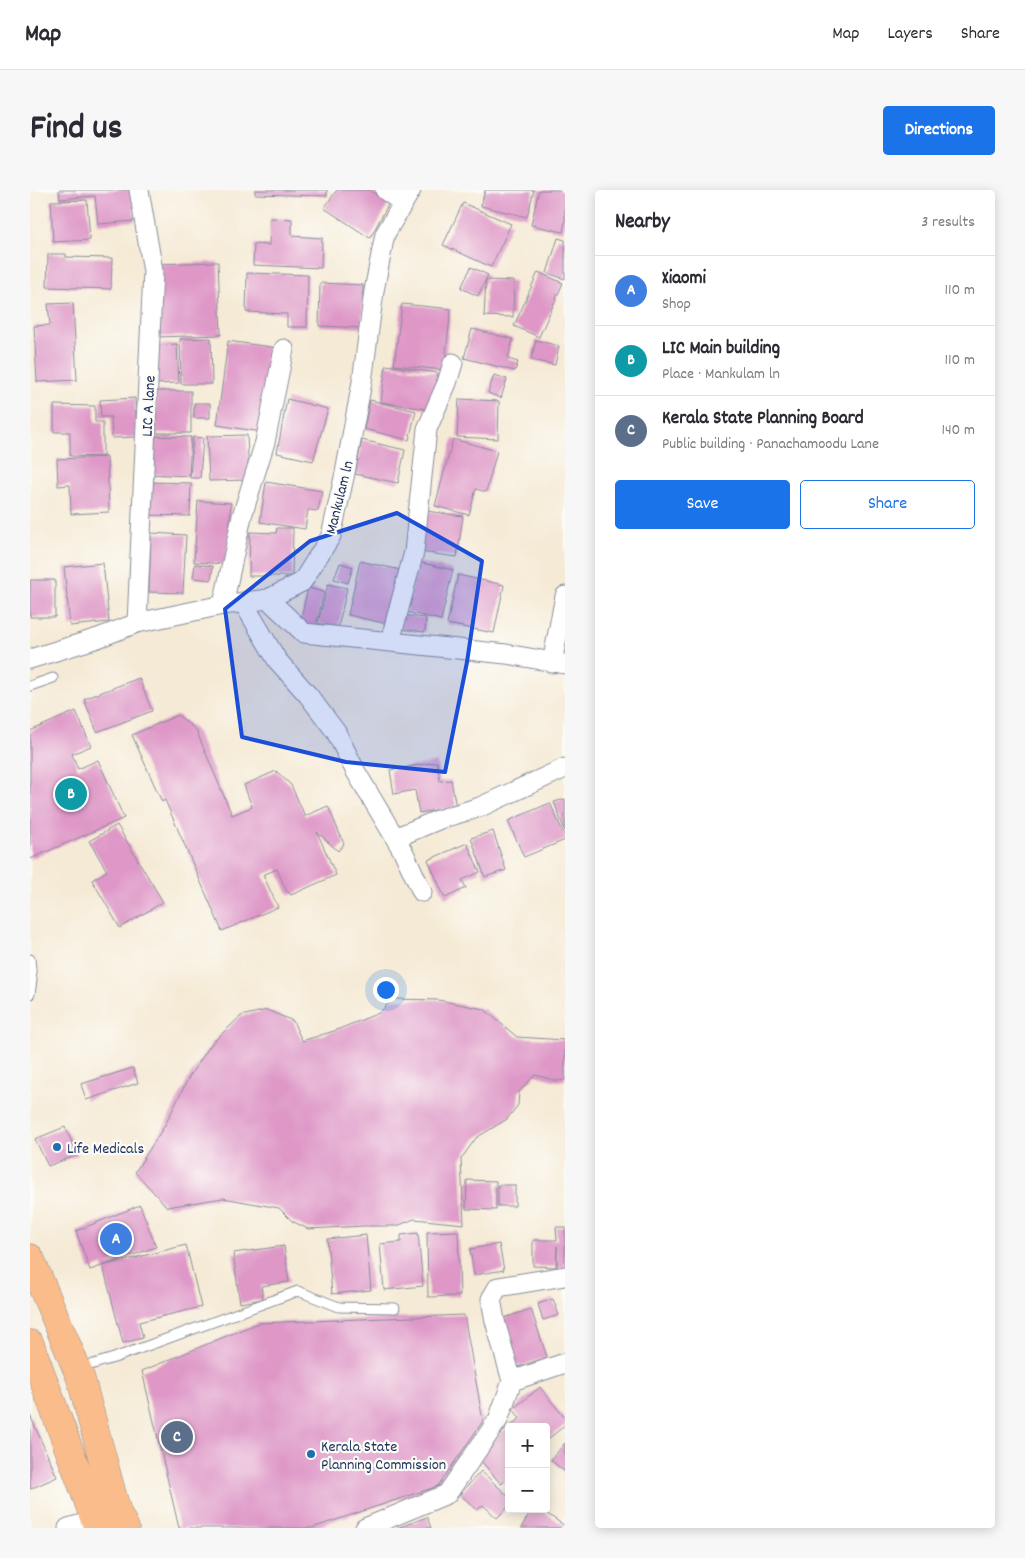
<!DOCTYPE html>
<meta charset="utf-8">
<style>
:root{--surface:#fff;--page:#f7f7f7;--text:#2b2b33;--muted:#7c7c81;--line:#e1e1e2;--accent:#1a73e8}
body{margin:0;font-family:Dekko,sans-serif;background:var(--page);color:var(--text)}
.controls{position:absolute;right:15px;bottom:15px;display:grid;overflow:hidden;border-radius:5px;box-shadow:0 2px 12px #0003}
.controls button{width:45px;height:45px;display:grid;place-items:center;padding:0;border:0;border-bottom:1px solid var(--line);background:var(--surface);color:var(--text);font:25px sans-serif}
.you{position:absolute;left:355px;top:799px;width:18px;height:18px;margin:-12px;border:4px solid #fff;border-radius:50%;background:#1a73e8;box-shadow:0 0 0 8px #1a73e833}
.badge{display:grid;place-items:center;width:32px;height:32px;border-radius:50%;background:var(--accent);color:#fff;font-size:16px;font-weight:700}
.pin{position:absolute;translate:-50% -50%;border:2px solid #fff;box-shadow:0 1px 5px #0006}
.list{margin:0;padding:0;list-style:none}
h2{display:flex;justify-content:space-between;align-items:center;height:65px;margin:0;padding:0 20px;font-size:21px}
h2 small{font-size:16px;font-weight:400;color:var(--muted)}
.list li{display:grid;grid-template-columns:32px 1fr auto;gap:15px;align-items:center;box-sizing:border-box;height:70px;padding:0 20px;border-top:1px solid var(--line)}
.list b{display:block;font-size:19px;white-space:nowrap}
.list p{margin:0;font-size:16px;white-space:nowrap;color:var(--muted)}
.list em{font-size:16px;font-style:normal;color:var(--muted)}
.actions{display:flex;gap:10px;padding:15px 20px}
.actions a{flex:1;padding:11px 0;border:1px solid var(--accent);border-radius:5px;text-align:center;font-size:18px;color:var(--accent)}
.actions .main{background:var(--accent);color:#fff}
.map{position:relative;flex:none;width:535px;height:1338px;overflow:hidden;border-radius:5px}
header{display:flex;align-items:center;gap:30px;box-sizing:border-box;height:70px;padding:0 25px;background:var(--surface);border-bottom:1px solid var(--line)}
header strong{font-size:24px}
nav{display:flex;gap:28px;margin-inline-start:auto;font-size:18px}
.intro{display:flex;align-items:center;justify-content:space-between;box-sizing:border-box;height:120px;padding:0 30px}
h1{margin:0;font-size:35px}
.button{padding:12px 22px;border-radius:5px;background:var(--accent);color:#fff;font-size:18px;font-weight:700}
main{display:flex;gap:30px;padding:0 30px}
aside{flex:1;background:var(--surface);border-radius:5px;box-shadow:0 2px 12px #0003}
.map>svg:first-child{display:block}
</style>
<header>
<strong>Map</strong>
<nav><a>Map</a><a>Layers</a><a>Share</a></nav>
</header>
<div class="intro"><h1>Find us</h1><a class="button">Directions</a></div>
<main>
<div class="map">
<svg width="535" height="1338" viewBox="0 0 535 1338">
<rect width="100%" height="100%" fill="#fdfcf7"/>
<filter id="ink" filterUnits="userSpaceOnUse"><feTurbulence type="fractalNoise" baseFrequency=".02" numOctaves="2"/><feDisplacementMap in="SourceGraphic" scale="10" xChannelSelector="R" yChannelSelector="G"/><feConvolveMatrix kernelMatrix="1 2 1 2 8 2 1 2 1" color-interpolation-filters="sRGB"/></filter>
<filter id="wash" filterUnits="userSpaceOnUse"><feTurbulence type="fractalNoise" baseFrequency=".0096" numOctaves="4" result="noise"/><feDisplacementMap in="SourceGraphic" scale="20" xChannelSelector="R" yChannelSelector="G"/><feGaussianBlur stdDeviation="1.12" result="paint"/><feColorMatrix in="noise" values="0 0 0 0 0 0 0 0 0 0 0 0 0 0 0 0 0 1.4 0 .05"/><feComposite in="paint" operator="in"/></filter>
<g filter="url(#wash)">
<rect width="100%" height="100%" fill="#f5ead5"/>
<g id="blocks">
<path fill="#de97c7" d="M29 0H102L105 31 68 34 65 6 30 9Z
M225 0H297V6L225 4Z
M307 0H339L359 13 340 48 294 18Z
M455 0H504L497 27 451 16Z
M509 0H535V32L533 42 501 35Z
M57 10 60 50 23 52 21 11Z
M433 13 481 34 461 77 413 55Z
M240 28 262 29V46L292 48 291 78 223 75 224 54 239 55Z
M528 48 535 50V89L517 83Z
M18 64H36V67L82 68 81 99 17 97Z
M188 72 191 145 127 147 124 74Z
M441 77 458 85 448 106 431 98Z
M508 82 533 93 509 147 484 136Z
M217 83 278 85 277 137H257V124L216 122Z
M456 90 484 91 483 127 454 126Z
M290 93 333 95 332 138 289 136Z
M43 113 47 190 7 192 4 136 20 135 18 114Z
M372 114 421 119 414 180 364 175Z
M442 139 483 149 478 169 488 172 485 181 434 168Z
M181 148 182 194H151L150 149Z
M506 150 529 156 525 175 501 170Z
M198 151 247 158 232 242 187 235Z
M147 154 149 193 126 194 124 155Z
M356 175 408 183 402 220 351 212Z
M464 185 477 189 471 208 458 203Z
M126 201H161V243H127Z
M105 208 107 247 82 248 81 227H71L70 210Z
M257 209 298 219 283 271 247 263Z
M429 209 469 211 468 249 427 247Z
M340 210 386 221 379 250 334 239Z
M164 213H180V228H164Z
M24 215 65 216V232H73V267L40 266V242H24Z
M217 245 219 290 179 291 177 246Z
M119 246 161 247 159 286 118 284Z
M163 247 173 248 170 288H160Z
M423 249 467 261 456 302 446 299 439 325 405 316Z
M332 250 375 260 368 293 325 284Z
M77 267 79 322 41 324 40 295 28 296 27 269Z
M116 292 161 293 160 326 115 325Z
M236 292 292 301 288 321 278 320 275 339 230 332Z
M168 311 201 313 197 374 164 372Z
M396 321 433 326 427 367 390 362Z
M247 338H263L262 386H219L220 342 246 343Z
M121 343 156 345 153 403 119 402Z
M330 371 375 381 362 435 318 425Z
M388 372 423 380 411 430 376 422Z
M73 373 79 432 40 436 34 377Z
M310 373 323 377 318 393 304 389Z
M165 374 183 376 181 390 163 388Z
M428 385 474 395 464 443 417 434Z
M0 390H25V427H0Z
M298 394 317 398 308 438 288 433Z
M278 398 294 402 285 440 269 436Z
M372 425 396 428 395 442 370 439Z
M109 488 122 521 67 542 54 509Z
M46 521 61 556 42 564 48 579 68 570 94 628 0 669V541Z
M148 525 166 540 202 625 222 617 214 595 246 581 261 595 275 626 298 616 314 654 308 661 287 642 306 685 261 705 256 700 247 679 233 685 248 717 192 741 135 610 132 612 102 545Z
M407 572 410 591 421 590 426 617 389 623 385 600 364 604 360 580Z
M535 609V641L524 612Z
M520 613 535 646V650L494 667 478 631Z
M87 635 133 712 90 738 62 690 77 681 59 651Z
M463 641 476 680 455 687 441 648Z
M437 653 450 682 432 690 436 698 415 708 398 670Z
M363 809 408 810 454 819 487 847 535 850V890L527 891 505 885 489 902 488 915 477 929 446 948 431 969 434 1034 384 1029 367 1036H334L278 1039 262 1031 249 1018 193 1008 137 1017 105 982 135 935 159 887 182 853 211 826 237 820 263 831 272 851 304 841 349 823Z
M103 878 108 893 56 910 51 894Z
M35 937 48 965 18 976 5 949Z
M437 990 466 991V1020L436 1019Z
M468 995H485V1016H468Z
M110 1015 126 1057 60 1080 46 1041Z
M526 1037H535V1078H527V1056L526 1077 503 1076V1050H527Z
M428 1041 430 1106 398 1107 397 1042Z
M388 1043 393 1096 354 1100 350 1054 371 1052V1045Z
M336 1045 341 1100 302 1104 297 1049Z
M469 1054 474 1080 444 1085 440 1059Z
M156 1055 171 1117 109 1132 113 1148 93 1153 73 1076Z
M254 1056 259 1092 231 1096 233 1109 210 1113 203 1063Z
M523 1109 529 1125 513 1130 508 1114Z
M501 1119 517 1167 488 1177 471 1129Z
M434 1125 453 1231 408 1296 282 1338H149L112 1181 228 1133Z
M510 1197 535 1228V1235L516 1251V1237H479L490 1228 483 1219Z
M0 1225 27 1287 0 1299Z
M479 1237V1288L471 1294 445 1264Z
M535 1253V1282L521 1270Z
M451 1281 479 1307V1316L467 1328 453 1315 447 1320 430 1304Z
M502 1319H510L535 1336V1338H491Z
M397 1327 401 1338H367Z"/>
</g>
</g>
<g filter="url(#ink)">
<use href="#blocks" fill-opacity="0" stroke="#888c9a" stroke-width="1"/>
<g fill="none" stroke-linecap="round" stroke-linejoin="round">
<defs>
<path id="lane" d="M0 496 23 488
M0 769 2 790 0 804
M50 1178 84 1168 268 1101 309 1117 365 1118"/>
<path id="street" d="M355 0 373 13
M238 409 274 443 476 464 535 474
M213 412 247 470 278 505 306 542 326 582 374 663 392 702
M193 415 212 326 235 252 254 159
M107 433 123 81 109 0
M360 452 384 362 397 239 417 193 423 173
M0 469 68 448 107 433 193 415 238 409 272 392 301 346 315 283 332 192 344 101 355 44 381 0
M522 473 535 406
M365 648 410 629 450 617 535 578
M482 1191 535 1173
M38 1338 75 1327
M335 1338 417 1304 468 1230 482 1191 465 1131 461 1109 468 1097 535 1086"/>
<path id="primary" d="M0 1068 50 1186 87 1322 95 1338
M0 1154 68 1338"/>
</defs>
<use href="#lane" stroke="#888c9a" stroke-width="11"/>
<use href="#street" stroke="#888c9a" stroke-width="21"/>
<use href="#primary" stroke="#888c9a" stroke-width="29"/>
<use href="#lane" stroke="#fff" stroke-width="9"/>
<use href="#street" stroke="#fff" stroke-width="19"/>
<use href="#primary" stroke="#f9bc8a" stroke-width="28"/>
</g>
</g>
<path fill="#1d4ed8" fill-opacity="0.2" stroke="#1d4ed8" stroke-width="4" stroke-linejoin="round" d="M367 323 452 371 437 472 415 582 316 572 212 547 195 419 280 351Z"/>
<g fill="#1f6fb2" stroke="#fdfcf7" stroke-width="2">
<circle cx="27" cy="957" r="5"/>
<circle cx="281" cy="1264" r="5"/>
</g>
<g text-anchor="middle" stroke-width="4.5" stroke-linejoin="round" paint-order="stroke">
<g font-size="16" fill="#1b2f5e" stroke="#fdfcf7">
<text transform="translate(117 216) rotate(-87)" y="6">LIC A lane</text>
<text transform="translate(308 307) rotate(-76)" y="6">Mankulam ln</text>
</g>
<g font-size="16" fill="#1b2f5e" stroke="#fdfcf7" text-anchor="start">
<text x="37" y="963">Life Medicals</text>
<text x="291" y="1261">Kerala State<tspan x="291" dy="18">Planning Commission</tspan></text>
</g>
</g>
</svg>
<div class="controls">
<button>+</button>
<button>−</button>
</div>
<div class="you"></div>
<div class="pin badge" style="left:86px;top:1049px;background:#3f7fe0">A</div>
<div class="pin badge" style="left:41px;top:604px;background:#0f9aa8">B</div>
<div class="pin badge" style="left:147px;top:1247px;background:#5c6f8a">C</div>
</div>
<aside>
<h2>Nearby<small>3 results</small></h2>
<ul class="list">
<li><span class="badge" style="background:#3f7fe0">A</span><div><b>Xiaomi</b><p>Shop</p></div><em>110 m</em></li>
<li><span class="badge" style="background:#0f9aa8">B</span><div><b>LIC Main building</b><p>Place · Mankulam ln</p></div><em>110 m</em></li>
<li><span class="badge" style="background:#5c6f8a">C</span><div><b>Kerala State Planning Board</b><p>Public building · Panachamoodu Lane</p></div><em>140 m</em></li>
</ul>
<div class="actions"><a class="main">Save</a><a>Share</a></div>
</aside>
</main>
